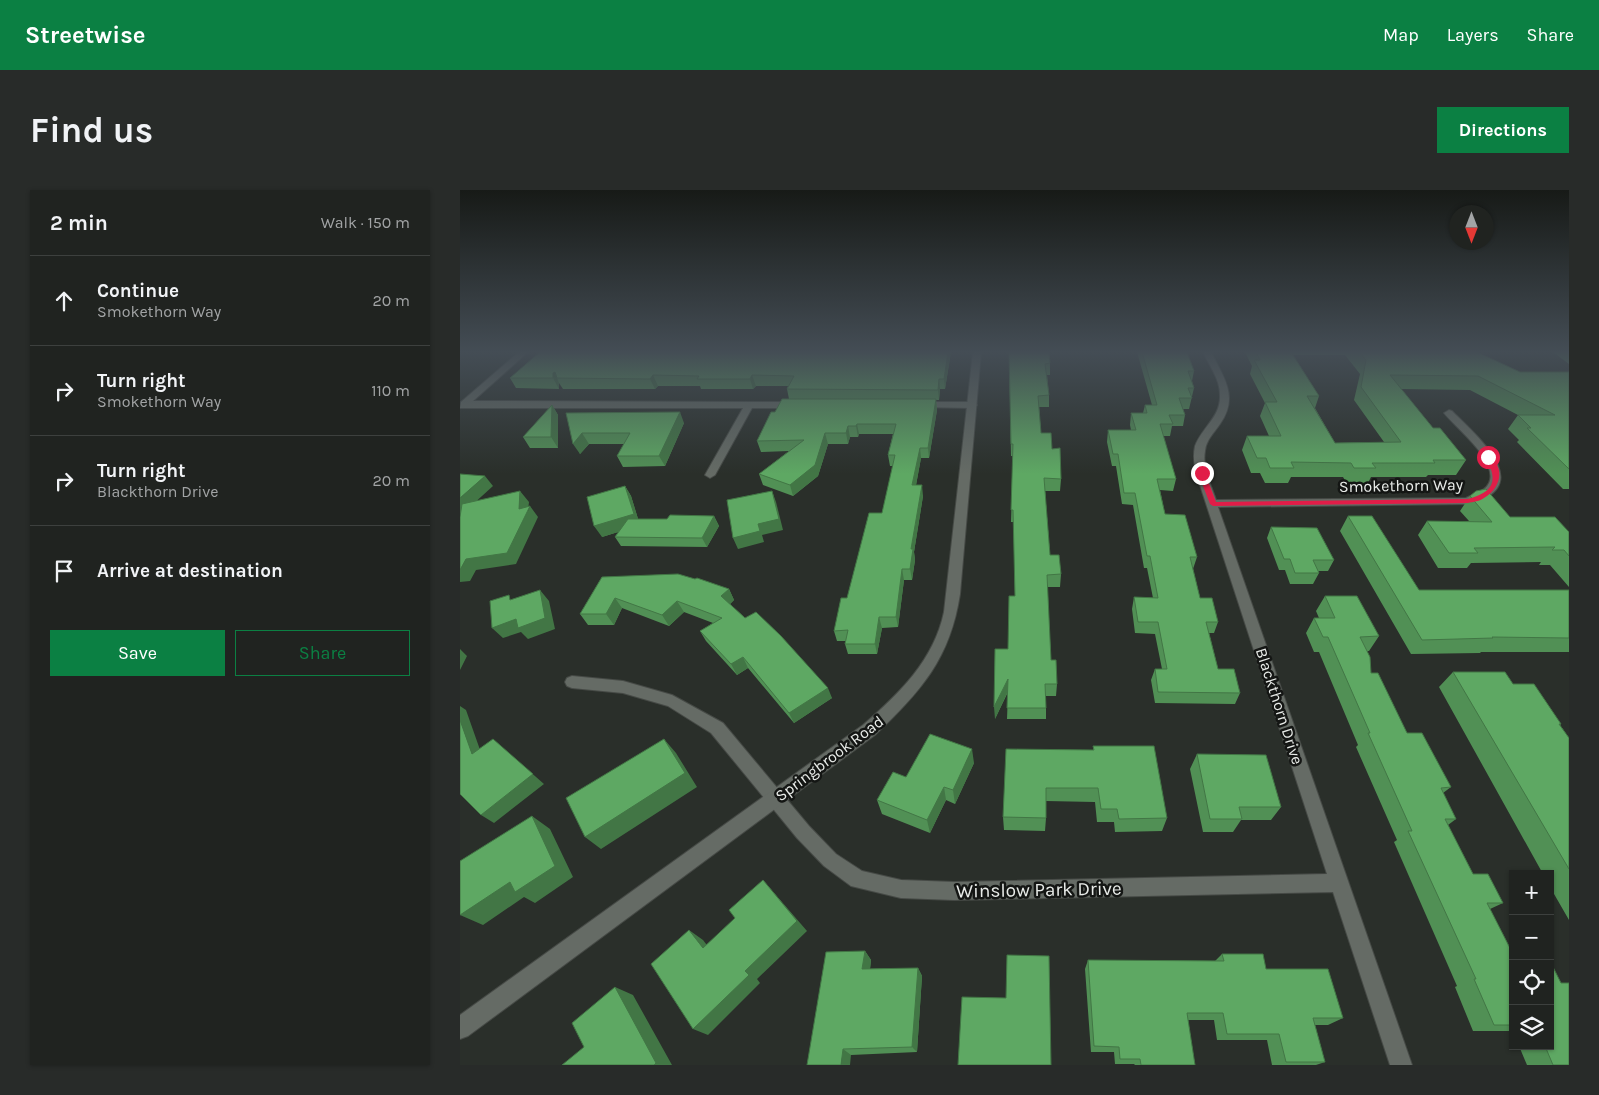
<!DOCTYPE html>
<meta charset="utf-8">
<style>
:root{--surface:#202320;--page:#282b29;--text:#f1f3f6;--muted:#a2a4a5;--line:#3d403e;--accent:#0b8043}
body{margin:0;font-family:Karla,sans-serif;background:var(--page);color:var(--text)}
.controls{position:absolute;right:15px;bottom:15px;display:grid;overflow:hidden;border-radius:0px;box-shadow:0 1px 4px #0004}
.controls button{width:45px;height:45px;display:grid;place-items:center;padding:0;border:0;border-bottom:1px solid var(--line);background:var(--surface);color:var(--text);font:25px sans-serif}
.compass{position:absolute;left:989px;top:15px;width:45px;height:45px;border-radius:50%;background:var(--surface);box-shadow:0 1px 4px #0004;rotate:180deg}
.stop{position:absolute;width:15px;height:15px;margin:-11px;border:4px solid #e11d48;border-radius:50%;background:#fff}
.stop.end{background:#e11d48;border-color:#fff;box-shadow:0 1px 5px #0008}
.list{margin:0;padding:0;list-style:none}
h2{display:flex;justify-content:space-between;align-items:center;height:65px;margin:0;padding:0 20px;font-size:21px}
h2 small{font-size:16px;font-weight:400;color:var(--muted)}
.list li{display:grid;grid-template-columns:32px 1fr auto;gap:15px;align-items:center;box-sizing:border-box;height:90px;padding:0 20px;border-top:1px solid var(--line)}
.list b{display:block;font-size:19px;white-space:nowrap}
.list p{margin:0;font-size:16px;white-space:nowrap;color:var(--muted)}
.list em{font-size:16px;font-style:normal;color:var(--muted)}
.actions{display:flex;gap:10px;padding:15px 20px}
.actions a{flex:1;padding:11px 0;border:1px solid var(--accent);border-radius:0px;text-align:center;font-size:18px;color:var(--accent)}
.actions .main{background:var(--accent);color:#fff}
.icon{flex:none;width:28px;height:28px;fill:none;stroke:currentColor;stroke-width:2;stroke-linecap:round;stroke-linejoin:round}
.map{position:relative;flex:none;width:1109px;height:875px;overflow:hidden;border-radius:0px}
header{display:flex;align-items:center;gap:30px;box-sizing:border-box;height:70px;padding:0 25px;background:var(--accent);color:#fff}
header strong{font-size:24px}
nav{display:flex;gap:28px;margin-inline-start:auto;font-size:18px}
.intro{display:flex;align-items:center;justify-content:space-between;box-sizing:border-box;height:120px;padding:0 30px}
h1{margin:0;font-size:35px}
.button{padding:12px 22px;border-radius:0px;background:var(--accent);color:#fff;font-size:18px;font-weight:700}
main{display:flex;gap:30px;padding:0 30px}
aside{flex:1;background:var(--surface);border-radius:0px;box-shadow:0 1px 4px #0004}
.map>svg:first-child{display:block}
</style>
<header>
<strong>Streetwise</strong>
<nav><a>Map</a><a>Layers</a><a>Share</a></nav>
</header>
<div class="intro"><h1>Find us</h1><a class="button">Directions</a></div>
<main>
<aside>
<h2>2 min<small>Walk · 150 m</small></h2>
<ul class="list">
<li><svg class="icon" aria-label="ahead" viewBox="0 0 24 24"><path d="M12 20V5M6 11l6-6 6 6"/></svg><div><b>Continue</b><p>Smokethorn Way</p></div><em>20 m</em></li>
<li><svg class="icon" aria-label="right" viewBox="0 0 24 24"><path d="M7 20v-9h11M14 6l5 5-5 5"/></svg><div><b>Turn right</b><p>Smokethorn Way</p></div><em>110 m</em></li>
<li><svg class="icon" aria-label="right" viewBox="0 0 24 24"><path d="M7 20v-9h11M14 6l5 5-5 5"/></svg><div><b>Turn right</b><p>Blackthorn Drive</p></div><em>20 m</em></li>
<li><svg class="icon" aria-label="arrive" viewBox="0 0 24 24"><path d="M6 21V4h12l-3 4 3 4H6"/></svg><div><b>Arrive at destination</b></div></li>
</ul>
<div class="actions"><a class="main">Save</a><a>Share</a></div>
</aside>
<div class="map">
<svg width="1109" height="875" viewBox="0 0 1109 875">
<rect width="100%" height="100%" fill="#2a2f2a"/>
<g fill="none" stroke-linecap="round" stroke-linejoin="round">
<defs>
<path id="minor" d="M59 162H68L13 211 336 212 341 215 336 218H292L255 285 250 288 245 285 283 218H0L1 212Z
M743 162H751C764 188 779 207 760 234 754 243 746 250 745 261 742 278 751 295 756 310L1006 308C1014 304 1025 302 1029 293 1039 271 996 238 984 223L989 220 992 221C1019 248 1077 297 1008 314L758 317 952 875H930L873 702 494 710 441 708 391 696 364 676 337 648 251 543 208 516 163 503 112 498 107 496 105 492 107 488 112 486 163 491 212 505 263 533 349 636 376 664 402 681 441 690 494 692 867 684 736 283C734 274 733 265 735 256 742 237 761 227 760 205 760 189 749 175 743 162Z
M458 212H512L517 215 512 218 455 217 453 215Z"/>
<path id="tertiary" d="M513 162H521L500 404C490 469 461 501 415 545L8 846 0 849V825L403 535C439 504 474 470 484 422Z"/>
</defs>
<use href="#minor" stroke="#464a46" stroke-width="2"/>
<use href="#tertiary" stroke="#464a46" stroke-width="2"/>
<use href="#minor" fill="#656b65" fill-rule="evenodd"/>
<use href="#tertiary" fill="#656b65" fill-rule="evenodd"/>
</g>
<path fill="#519055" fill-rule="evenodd" d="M80 162H491L485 199H480L479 210H476L477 220 469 268H461L456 295 463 306 454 362 455 370 452 390H444L438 437 422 438 417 464H388L385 454V451H377L374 441 422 323 433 276H430L428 265 433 244H399L398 247H390L388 254H368L358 286 333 306 303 295 299 284 329 261 301 262 297 251 315 222 329 209 327 199 328 196H296L293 199H241L240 196H198L195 199H103L99 193V199L56 198 50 188Z
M549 162 590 173V185H587L589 205V217H579L581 243 592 259 601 289 600 301H585L590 365 601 384 600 397H587L591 470 597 494 596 506H586V529H547L548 502 535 529 548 459 555 406 554 332H551L553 266H551Z
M677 162H727L734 181 732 191 734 198 729 219H723L725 225 723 236H712L710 246H703L716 289 713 301 700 300 705 324 737 367 733 379 740 408 758 432 754 443H749L758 479 780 503 775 514 695 513 691 490 695 479H702L695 444 675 443 672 419 674 407 693 408 687 378H684L673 315 662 314 656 276H652L647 252 648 240H671L670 235 671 223H683L685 215H692Z
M785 162H1017L1060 182H1109V299H1103L1057 252 1059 250 1048 239 1058 225 1010 200 941 199 973 238 1006 270 996 285H968L966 287H911L908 293 886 292 883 287H831L828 293H805L800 283H791L782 260 787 246H809L800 226 805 213 790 184 792 176ZM833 165H885L900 184 894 210 924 252 875 253 855 218 859 206Z
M1093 162H1109V174Z
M92 215 98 225V258H70L63 247Z
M106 223 224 233 205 276 163 277 157 266 164 254H129L120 264Z
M165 296 171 306 178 329H207L254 326 259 336 247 357 161 356 155 347 158 342 142 347Z
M1010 306 1050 327 1109 342V397L1090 375H1079L1081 372 1011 373 1007 378H978L958 345 967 331H1009L1000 321Z
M888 326 959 400H1109V462H1021L1020 463 951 464 880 341Z
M811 337 874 370 868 381H858L859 383 853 394H830L825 380H819L807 348Z
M142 387 235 389 269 399 274 410 270 414 372 508 334 533 288 478 277 485 246 451 240 441 253 433 224 422 209 436 162 418 154 435H128L120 424Z
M865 406 919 446 909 461H907L911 483 947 543 991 597 983 603 996 629 988 635 1013 684 1043 713 1030 719 1053 764V843L1052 841H1013L995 797 997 796 934 652 937 650 896 557 898 555 859 462H854L846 443 854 428H859L856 421Z
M993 482 1053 494 1101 534 1100 535 1109 548V730L1090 697V684H1083L979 497Z
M633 556 707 628 702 641 655 642 654 632H637L635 612 586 611V628L585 641 544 640 543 627 633 560Z
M737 564 821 617 811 630H781L773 642H743L730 579Z
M514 573 495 614 486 610 470 643 422 624 417 610 446 587Z
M405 761 411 770 410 779 458 778 462 786 457 862 391 865 347 875Z
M762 764 806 779 883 828 868 835H855L865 872 856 875H812L807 850H757L754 830H728L735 875H675L674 874H655L654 862H631L625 779 628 770 755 771Z
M1059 856H1090L1109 875H1067Z"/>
<path fill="#427645" d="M488 162H491L485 199 484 189Z
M95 182 97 188 99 193V199L93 188V183Z
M193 185 198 196 195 199 190 189Z
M292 185 296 196 293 199 290 189Z
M479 189 480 199 479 210 478 200Z
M476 209 477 220 469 268 468 258Z
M92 215 98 225V258L91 247Z
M220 222 224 233 205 276 199 266Z
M397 234 399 244 398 247 396 236Z
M388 236 390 247 388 254 386 243Z
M122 243 129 254 120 264 113 254Z
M365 243 368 254 358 286 333 306 330 295Z
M460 258 461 268 454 306 452 295Z
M25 286 33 296 0 326V308Z
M462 295 463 306 454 362 455 370 452 390 450 379 451 359Z
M165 296 171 306 180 335 142 347 134 336Z
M60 301 69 312 68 321 70 316 78 327 56 374 16 380 10 391 0 392V380L6 369 59 319Z
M312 301 316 312 323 340 302 345 304 352 278 359 273 348 298 334Z
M254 326 259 336 247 357 242 348Z
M442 379 444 390 438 437 436 427Z
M269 399 274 410 267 417 261 406Z
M80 400 89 411 95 439 68 449 61 442 43 448 32 438Z
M155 408 162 418 154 435 146 424Z
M217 411 224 422 209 436 202 425Z
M419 427 422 438 417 464 415 454Z
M0 459 7 466 0 480Z
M283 467 288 478 277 485 271 474Z
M548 489V501L535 529 534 517Z
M368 498 372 508 334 533 329 523Z
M0 516 6 520 25 574 12 564 0 530Z
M33 549 84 594 34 633 21 625Z
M204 549 216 563 237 597 141 659 125 647Z
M512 559 514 573 495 614 493 600Z
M484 597 486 610 470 643 467 630Z
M72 626 90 639 113 687 75 713 64 707 23 735 0 725Z
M303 690 347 741 297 789 300 793 248 845 233 839 285 781Z
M229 740 243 750 256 767 243 758Z
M405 761 411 770 409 788 402 779Z
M458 778 462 786 457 862 452 857Z
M155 797 173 805 212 875H194Z
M383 859 391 865 390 875H381Z"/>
<path fill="#5ea863" stroke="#427645" d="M80 162H488L484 189H479L478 200 327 199 334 186 292 185 290 189H237L239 186 193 185 190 189 97 188 95 182 93 183V188H50Z
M549 162H589L590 173 585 174 589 205 578 206 581 243H591L592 259 600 258 601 289 584 288 590 365H599L601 384 587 385 591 470H596L597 494H585L586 518H547L548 489 534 517 535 459H548L549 406H555L553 320H551L553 254H551Z
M682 162H727L734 181H728L734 198H728L732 208H719L725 225H709L713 234H700L716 289H697L705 324 725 325 737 367H730L740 408H752L758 432H746L758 479H774L780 503 698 502 695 479H707L698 432H678L674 407 698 408 690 366H687L675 303H664L658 264H653L648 240H676L671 223H687L685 215H697Z
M796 162H831L859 206H847L875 253 941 252 901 197 906 170 899 162H1017L1060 182H1109V279L1067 238H1071L1058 225H1095L1018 186 930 185 973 238H980L1006 270H973L975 273H912L916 278H894L891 273 831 272 834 278H810L806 268H797L787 246H821L805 212H817L794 170H800Z
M322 209H476L468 258H460L452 295H462L451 359H453L450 379H442L436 427H419L415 454H385L388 440 374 441 381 408H387L409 323H422L435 265H428L436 234H397L396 236H388L386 243H365L355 275 330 295 299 284 344 250 297 251 311 222H315Z
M92 215 91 247H63Z
M220 222 199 266H157L170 243H122L113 254 106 223Z
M0 284 25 286 0 308Z
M165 296 174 324 134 336 127 307Z
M1026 299 1050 327H1095L1109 342V366L1104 360H1092L1095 357 1014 358 1018 363H989L967 331 1032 332 1010 306 1016 301Z
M60 301 59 319 70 316 47 363 6 369 0 380V327L2 314Z
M312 301 319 329 298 334 300 341 273 348 267 310Z
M210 325 254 326 242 348 155 347 168 329H207Z
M888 326H912L959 400H1109V448L1032 447 1033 448 962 450Z
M811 337 857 338 874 370H853L859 383H835L830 369H824Z
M218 384 235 389 237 388 269 399 261 406 285 428 296 422 321 446 368 498 329 523 283 467 271 474 240 441 262 428 217 411 202 425 155 408 146 424H120L142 387Z
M80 400 85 428 58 438 56 429 32 438 30 411 49 405 50 410Z
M865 406H897L919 446 900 447 910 467 911 483H918L947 543H962L991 597 981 598 996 629H985L1013 684H1028L1043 713H1027L1053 764V835H1034L1014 789H1016L948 641H952L908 543H910L868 447H863L854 428H875Z
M993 482H1045L1053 494H1074L1101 534H1099L1109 548V679Z
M0 530 12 564 33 549 73 584 21 625 0 604Z
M470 544 512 559 493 600 484 597 467 630 417 610 433 582 446 587Z
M204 549 225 583 125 647 106 608Z
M633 556H694L707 628 659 629 657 619H641L638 598H586V628L543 627 546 559 634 560Z
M737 564 806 565 821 617H779L782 629H750Z
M72 626 95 676 55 702 50 692 0 725V671Z
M303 690 337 731 285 781 289 785 233 839 191 774 229 740 243 758 275 728 269 720Z
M405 761 402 779 458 778 452 857 383 859 381 875H347L366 762Z
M762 764H803L806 779H868L883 828H853L865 872H826L819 844H767L763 823H727L735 875H681L680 869H660L659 857 634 856 628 770 764 771Z
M547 765 589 766 591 875H498L502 807 546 808Z
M1090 771 1101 793H1109V875H1093L1085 856H1090Z
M155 797 196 873 194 875H102L124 857 112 833Z"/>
<linearGradient id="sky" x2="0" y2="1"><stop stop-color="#171a17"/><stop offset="0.57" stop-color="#444d55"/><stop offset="1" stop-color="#444d55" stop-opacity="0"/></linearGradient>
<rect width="1109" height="284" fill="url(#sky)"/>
<path fill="#e11d48" d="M1028 265C1046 277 1041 298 1024 308 1020 311 1013 312 1008 313L753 316 750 314 738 283 742 281 745 283 756 312 1008 309C1034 302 1039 290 1025 267Z"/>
<g text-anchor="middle" stroke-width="5" stroke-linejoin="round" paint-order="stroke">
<g font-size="16" fill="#e9ece9" stroke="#141614">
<text transform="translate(941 295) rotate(-1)" y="6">Smokethorn Way</text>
<text transform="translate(820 516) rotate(72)" y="6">Blackthorn Drive</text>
<text transform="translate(369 568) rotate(-37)" y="6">Springbrook Road</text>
</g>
<g font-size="19" fill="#e9ece9" stroke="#141614">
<text transform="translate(579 699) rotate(-1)" y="7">Winslow Park Drive</text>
</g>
</g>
</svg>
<div class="controls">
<button>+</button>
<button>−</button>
<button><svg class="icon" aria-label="locate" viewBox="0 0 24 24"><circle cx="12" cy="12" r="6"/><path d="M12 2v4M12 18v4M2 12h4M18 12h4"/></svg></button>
<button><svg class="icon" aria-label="layers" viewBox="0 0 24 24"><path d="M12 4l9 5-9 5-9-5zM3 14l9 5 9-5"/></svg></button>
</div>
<svg class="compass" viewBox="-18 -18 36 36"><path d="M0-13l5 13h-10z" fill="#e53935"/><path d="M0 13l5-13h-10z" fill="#a2a4a5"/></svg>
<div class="stop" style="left:1028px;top:267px"></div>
<div class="stop end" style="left:742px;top:283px"></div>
</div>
</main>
